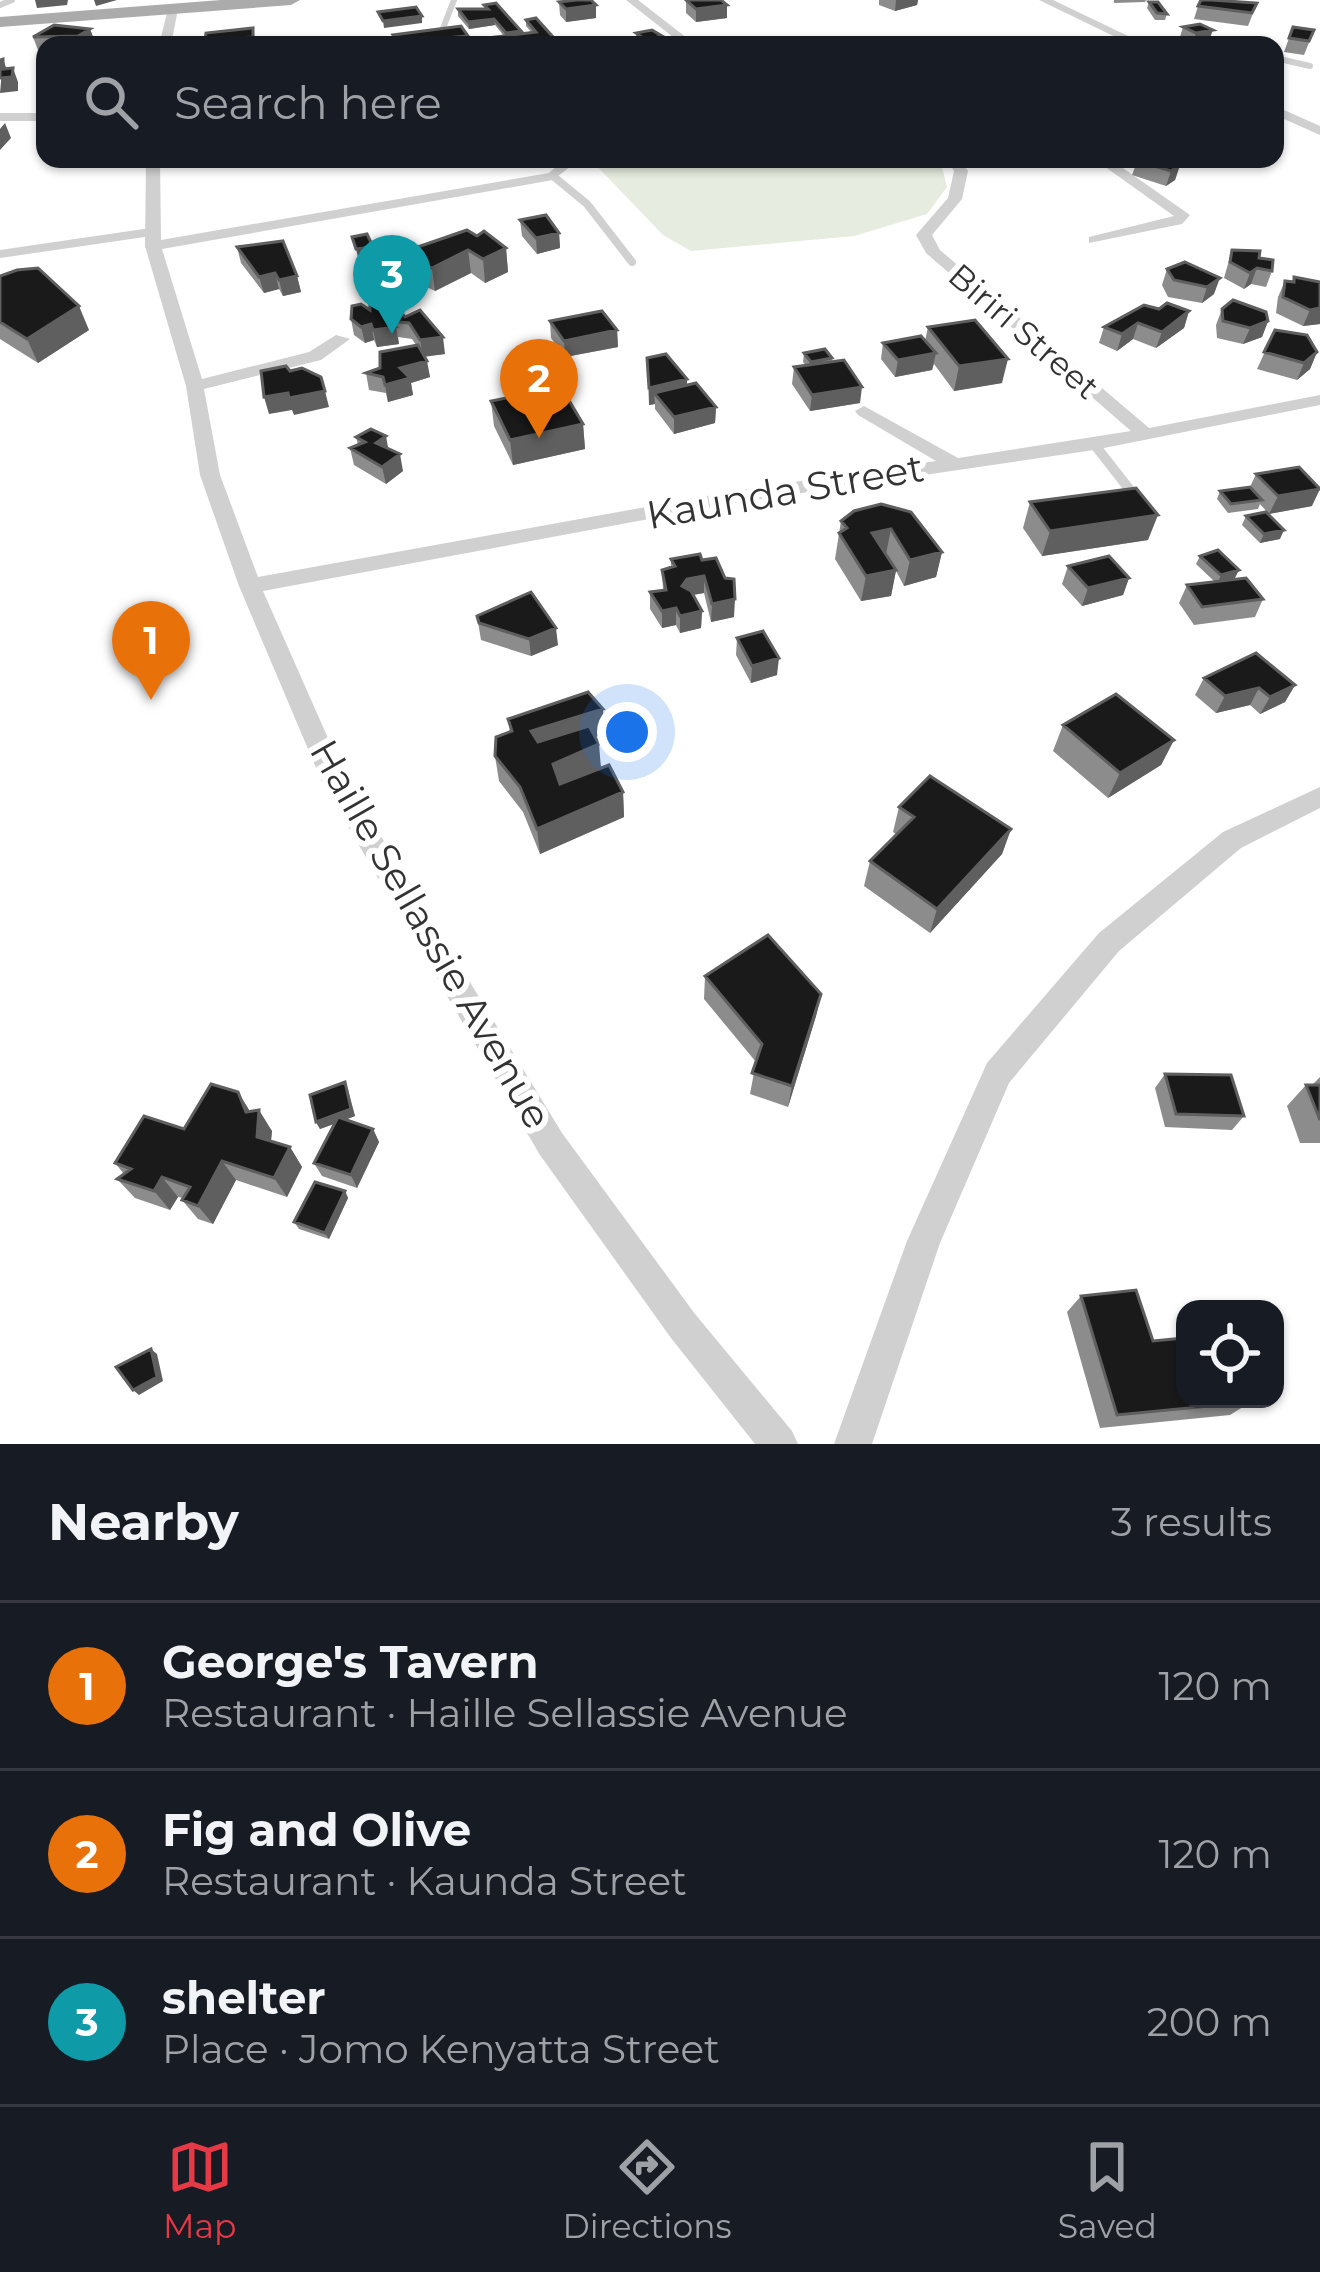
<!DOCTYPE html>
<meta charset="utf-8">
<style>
:root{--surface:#171b24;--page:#242831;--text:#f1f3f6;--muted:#9ea1a6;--line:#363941;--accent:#e63946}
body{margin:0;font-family:Montserrat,sans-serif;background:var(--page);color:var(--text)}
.controls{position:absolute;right:36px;bottom:36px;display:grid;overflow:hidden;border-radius:24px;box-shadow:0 3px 9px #0004}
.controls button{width:108px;height:108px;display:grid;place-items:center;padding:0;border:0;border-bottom:3px solid var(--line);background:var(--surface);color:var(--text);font:60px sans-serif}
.you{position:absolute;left:627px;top:732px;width:42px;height:42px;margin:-30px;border:9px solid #fff;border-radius:50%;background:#1a73e8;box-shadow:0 0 0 18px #1a73e833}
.badge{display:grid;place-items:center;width:78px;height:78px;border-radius:50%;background:var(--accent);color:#fff;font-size:39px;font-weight:700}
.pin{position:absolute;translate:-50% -99px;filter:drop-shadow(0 3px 6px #0008)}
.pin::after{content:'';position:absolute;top:63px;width:42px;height:36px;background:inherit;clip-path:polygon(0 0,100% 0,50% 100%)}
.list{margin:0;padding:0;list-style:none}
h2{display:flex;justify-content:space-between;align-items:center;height:156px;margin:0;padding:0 48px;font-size:51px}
h2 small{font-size:39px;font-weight:400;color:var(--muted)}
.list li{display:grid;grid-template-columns:78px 1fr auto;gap:36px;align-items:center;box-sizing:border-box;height:168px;padding:0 48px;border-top:3px solid var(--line)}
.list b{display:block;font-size:45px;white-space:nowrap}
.list p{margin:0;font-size:39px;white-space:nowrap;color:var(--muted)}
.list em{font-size:39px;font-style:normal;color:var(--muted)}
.icon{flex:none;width:66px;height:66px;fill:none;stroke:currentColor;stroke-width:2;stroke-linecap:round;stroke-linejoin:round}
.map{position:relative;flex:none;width:1320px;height:1444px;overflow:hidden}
.search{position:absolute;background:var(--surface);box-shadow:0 3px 9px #0004;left:36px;right:36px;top:36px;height:132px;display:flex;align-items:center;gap:30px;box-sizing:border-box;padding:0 42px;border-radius:24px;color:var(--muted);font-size:45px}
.sheet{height:660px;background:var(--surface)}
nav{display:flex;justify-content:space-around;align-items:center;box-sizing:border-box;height:168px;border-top:3px solid var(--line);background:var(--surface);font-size:33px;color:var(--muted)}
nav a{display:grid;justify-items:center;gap:6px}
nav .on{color:var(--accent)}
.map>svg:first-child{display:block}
</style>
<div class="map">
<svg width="1320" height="1444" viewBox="0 0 1320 1444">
<rect width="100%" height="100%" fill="#fff"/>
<path fill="#e6ecdf" d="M590 159H940L947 187 927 214 854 236 691 251 663 235Z"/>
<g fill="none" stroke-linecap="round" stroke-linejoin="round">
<path stroke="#d0d0d0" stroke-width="6" d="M0 5 12 0
M442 31 454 0
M1275 58 1310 66"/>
<path stroke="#d0d0d0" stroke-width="8" d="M553 176 587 204 632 262
M0 254 151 232"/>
<path stroke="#d0d0d0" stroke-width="10" d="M1094 444 1137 499"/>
<path fill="#d0d0d0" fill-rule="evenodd" d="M626 0H638L696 45H683Z
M1039 0H1053L1147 45H1132Z
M173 6 178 9 171 45H159L168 9Z
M1275 106 1320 126V135L1275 115Z
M0 113H45V121H0Z
M146 159H160L161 240 549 173 565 159H580L553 180 162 249 202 379 309 352 336 335 350 339 321 360 204 389 220 475 258 577 740 490 936 461 858 415 855 411 864 406 958 458 1131 431 926 253 916 235 948 198 954 171 946 159H960L968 171 962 199 932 235 940 250 1149 428 1320 395V405L1094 450 740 502 263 591 346 779 562 1133 695 1314 792 1431 798 1444H755L671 1338 540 1155 322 782 239 586 200 475 186 386 145 246Z
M1094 159H1110L1190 215 1182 224 1089 243V237L1174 216Z
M1320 787V808L1241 848 1119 951 1009 1083 940 1243 872 1444H834L907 1241 987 1063 1099 933 1223 832Z"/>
<path fill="#ababab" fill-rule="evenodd" d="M221 0H300L291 5 0 27V17Z"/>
</g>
<path fill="#8c8c8c" d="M686 0 727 18 696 22 686 13Z
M879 0H918L917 5 895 11 879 5Z
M1114 0H1146L1145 2 1114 3Z
M559 2 596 5V18L566 22 560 15Z
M1149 2 1167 14 1165 20H1155L1147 8Z
M1257 3 1248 26 1194 19 1198 6Z
M484 5 521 31V34L532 33 526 26V20L553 37V44L397 45 394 41 393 35 468 36V41L504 36 495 25 469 29 458 16V9H485Z
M1200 24 1208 43 1190 45 1179 40 1183 27Z
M1293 27 1314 30 1304 55 1284 52Z
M90 29 95 42 90 45H45V50H38L33 37Z
M636 33 662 43 644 45 636 39Z
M1138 159H1173L1172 163 1180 165 1175 180 1166 186 1132 175Z
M520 220 559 233 560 248 537 254 522 236Z
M477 236 506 248 508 272 485 283 471 273 435 291 420 284 418 274 415 273 412 249Z
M237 247 297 276 301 292 283 296 279 289 264 293 241 263Z
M1232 250 1259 258 1272 271 1266 287 1251 284 1244 289 1224 278Z
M1185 262 1214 294 1202 303 1168 297 1162 285 1167 269Z
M0 276 89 330 38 363 0 339Z
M1294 277 1320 282V324L1303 326 1276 313 1278 297 1285 281 1292 282Z
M1159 309 1189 311 1184 328 1156 348 1133 339 1117 351 1099 343 1104 327Z
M1222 309 1268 321 1262 337 1243 344 1217 338 1216 325Z
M370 310 405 317 445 354 425 356 430 377 411 383 413 395 388 402 386 393 369 390 366 373 380 368 416 345 412 339 398 337 399 344 377 347 374 340 365 343 354 335 351 319Z
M550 321 617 330 618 347 565 357 551 338Z
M928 327 1002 383 954 391 934 364 932 370 895 377 881 359 883 343 925 341Z
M1275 330 1317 352 1310 369 1297 380 1257 369Z
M804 353 832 358V362L860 403 810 411 792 384 794 367 806 366 803 362Z
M647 358 716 407 715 423 674 434 655 409V404L649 405Z
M491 401 583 424 585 449 513 465 494 426Z
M356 437 388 448 403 471 386 484 354 465 350 448 358 445Z
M1256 474 1312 506 1269 514 1260 504 1258 509 1228 513 1217 499 1220 491 1250 487Z
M1030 502 1148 540 1042 556 1023 528Z
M854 511 942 552 936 577 904 586 896 571 891 596 861 601 835 559 841 521Z
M1246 516 1280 539 1260 543 1242 525Z
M1200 556 1235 578 1229 580 1263 599 1255 617 1194 625 1179 603 1187 585 1215 582 1196 564Z
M671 559 702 560 734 617 711 622 704 593 693 595 702 611 701 628 680 633 676 625 662 628 650 609V592L663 590 662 570 671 568Z
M1068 566 1129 578 1123 595 1082 606 1062 584Z
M477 616 558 645 531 656 481 640Z
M737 638 777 675 751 683 736 655Z
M1204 678 1295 685 1285 702 1260 714 1250 705 1216 713 1195 695Z
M603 709 604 734 596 737 601 768 623 792 624 817 540 854 523 812 499 781 495 756 510 732 508 719Z
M1063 725 1174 740 1161 765 1108 798 1053 751Z
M899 807 1011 829 1002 854 930 933 864 886 870 861 897 835 893 832Z
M705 976 821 994 816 1016 788 1107 750 1094 756 1062 704 999Z
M1165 1074 1244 1116 1232 1130 1165 1127 1155 1088Z
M1320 1077V1143H1300L1287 1106 1306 1085H1312Z
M348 1089 355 1116 345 1120 373 1129 379 1142 357 1188 322 1176 314 1163 334 1124 320 1129 316 1122Z
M238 1092 250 1112 272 1131 271 1141 290 1147 302 1167 287 1197 236 1180 213 1224 198 1219 182 1200 183 1198 178 1197 170 1210 135 1198 117 1179 124 1174 115 1163 184 1129Z
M345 1191 348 1198 329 1239 299 1229 294 1222Z
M1081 1296 1153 1341 1251 1402 1230 1415 1100 1428 1067 1312Z"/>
<path fill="#5f5f5f" d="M35 0H68L67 5 37 8Z
M94 0H117L96 6Z
M896 0H918L917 5 895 11Z
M596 5V18L566 22V9Z
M727 5V18L696 22V9Z
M422 16V23L384 28 383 21Z
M494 19 495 25 469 29 468 22Z
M253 28 256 45H206L205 40Z
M90 29 95 42 90 45H81L78 36Z
M1213 30 1208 43 1192 45 1196 33Z
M468 36 469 43 444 45H398V42Z
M662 36V43L646 45V40Z
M553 37V44L546 45H492Z
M3 59 8 73 13 68 18 82V91L0 93Z
M5 123 11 138 0 150V129Z
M1180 165 1175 180 1166 186 1171 171Z
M559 233 560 248 537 254 536 238Z
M373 247 375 255 358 257 356 249Z
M506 248 508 272 485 283 483 259Z
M468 250 471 273 435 291 432 268Z
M1257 268 1251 284 1244 289 1250 273Z
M275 273 279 289 264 293 259 277Z
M297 276 301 292 283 296 279 280Z
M1220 278 1214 294 1202 303 1207 287Z
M79 306 89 330 38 363 27 339Z
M1320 308V324L1303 326 1310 310Z
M1189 311 1184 328 1156 348 1162 332Z
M1268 321 1262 337 1243 344 1250 328Z
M1138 323 1133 339 1117 351 1122 334Z
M371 324 374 340 365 343 361 327Z
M396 327 399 344 377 347 373 330Z
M617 330 618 347 565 357 564 341Z
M443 337 445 354 423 357 420 340Z
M1317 352 1310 369 1297 380 1304 363Z
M936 353 932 370 895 377 898 360Z
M1008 359 1002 383 954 391 959 366Z
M427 361 430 377 411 383 413 395 388 402 385 385 400 368Z
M687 379V396L654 393 655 404 649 405V388Z
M862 387 860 403 810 411 812 395Z
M325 391 329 407 294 415 292 410 269 414 264 397 288 393Z
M716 407 715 423 674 434V417Z
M583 424 585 449 513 465 510 440Z
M386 436 389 453 376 443Z
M400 454 403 471 386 484 382 467Z
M1320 489 1312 506 1269 514 1278 496Z
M1158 515 1148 540 1042 556 1050 531Z
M891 529 886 554 872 533Z
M1284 530 1280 539 1260 543 1264 534Z
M942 552 936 577 904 586 910 560Z
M896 570 891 596 861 601 866 576Z
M1239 570 1235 578 1217 584 1221 575Z
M704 576V593L686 596 682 586 687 579Z
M1129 578 1123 595 1082 606 1088 588Z
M735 599 734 617 711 622 712 604Z
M676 608V625L662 628V611Z
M702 611 701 628 680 633V616Z
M556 628 558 645 531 656 529 639Z
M779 658 777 675 751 683 752 666Z
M1295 685 1285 702 1260 714 1270 697Z
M1259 688 1250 705 1216 713 1225 696Z
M603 709 604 734 534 756 531 731Z
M1174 740 1161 765 1108 798 1120 773Z
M599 744 601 769 555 789 553 764Z
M623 792 624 817 540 854 537 829Z
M1011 829 1002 854 930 933 937 909Z
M821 994 816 1016 788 1107 792 1086Z
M345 1082 355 1116 320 1129 316 1122Z
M238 1092 251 1113 259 1110 272 1131 269 1157 257 1137Z
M373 1129 379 1142 357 1188 351 1175Z
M290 1147 302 1167 287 1197 274 1178Z
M222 1161 236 1180 213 1224 198 1206Z
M162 1177 178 1197 170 1210 154 1191Z
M345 1191 348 1198 329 1239 325 1233Z
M151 1349 157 1354 163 1381 139 1395 133 1390Z"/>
<path fill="#1a1a1a" stroke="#5f5f5f" stroke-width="3" d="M576 0H591L596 5 566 9 559 2Z
M686 0H721L727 5 696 9Z
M1201 0H1211L1257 3 1252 13 1198 6Z
M1149 2H1158L1167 14 1157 13Z
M496 3 521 31 506 33 494 19 468 22 458 9H488L484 5Z
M416 7 422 16 383 21 378 12Z
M536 18 553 37 492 45H466L463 41 536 32 526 20Z
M1200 24 1213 30 1196 33 1183 27Z
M54 25 90 29 78 36 33 37Z
M461 26 468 36 398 42 393 35Z
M1293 27 1314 30 1309 41 1289 38Z
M253 28V37L205 40 206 33Z
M652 30 662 36 646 40 636 33Z
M3 59V69L13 68 12 77 0 78V60Z
M1138 159H1166L1164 160 1180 165 1171 171 1136 160Z
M546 215 559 233 536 238 520 220Z
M467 230 477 236 484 231 506 248 483 259 468 250 432 268 416 260 424 257 412 249Z
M367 234 373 247 356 249 352 237Z
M283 241 297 276 279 280 275 273 259 277 237 247Z
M1232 250 1260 251 1259 258 1273 260 1272 271 1257 268 1250 273 1230 262Z
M1185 262 1220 278 1207 287 1174 280 1167 269Z
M38 268 79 306 27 339 0 322V276L17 270Z
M1294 277 1320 282V308L1310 310 1283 297 1285 281 1294 282Z
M388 296 405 317 420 310 443 337 420 340 409 323 389 321 396 327 373 330 371 324 361 327 351 319 352 306 361 304 370 310V301Z
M1233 300 1266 312 1268 321 1250 328 1223 321 1222 309Z
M1167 303 1189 311 1162 332 1138 323 1122 334 1104 327 1144 305 1159 309Z
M602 311 617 330 564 341 550 321Z
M975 320 1008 359 959 366 928 327Z
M1275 330 1307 335 1317 352 1304 363 1264 352Z
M921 336 936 353 898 360 883 343Z
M418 345 427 361 400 368 410 378 385 385 383 377 366 373 380 368V352Z
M825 349 832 358 811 362 804 353Z
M666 354 687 379 649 388 647 358Z
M844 360 862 387 812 395 794 367Z
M286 366 290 371 302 368 321 377 325 391 289 398 288 393 264 397 261 371Z
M696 383 716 407 674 417 654 393Z
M561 387 583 424 510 440 491 401Z
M371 429 386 436 376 443 400 454 382 467 350 448 365 442 356 437Z
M1299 467 1320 489 1278 496 1256 474Z
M1250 487 1262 500 1231 504 1220 491Z
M1136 488 1158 515 1050 531 1030 502Z
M881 504 911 512 942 552 910 560 891 529 872 533 896 570 866 576 839 533 847 528 841 521 854 511Z
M1266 512 1284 530 1264 534 1246 516Z
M1218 550 1239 570 1221 575 1200 556Z
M700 554 702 560 716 558 725 578 734 579 735 599 712 604 704 576 687 579 682 586 691 591 702 611 680 616 676 608 662 611 650 592 666 590 662 570 675 566 671 559Z
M1109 556 1129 578 1088 588 1068 566Z
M1246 578 1263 599 1202 607 1187 585Z
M531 592 556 628 529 639 479 623 477 616Z
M763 631 779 658 752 666 737 638Z
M1256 653 1295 685 1270 697 1259 688 1225 696 1204 678Z
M588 692 603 709 531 731 538 742 589 726 599 744 553 764 560 784 609 765 623 792 537 829 520 787 495 756 496 737 512 731 508 719Z
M1116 694 1174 740 1120 773 1063 725Z
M930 776 1011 829 937 909 870 861 914 817 899 807Z
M768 935 821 994 792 1086 752 1073 762 1044 705 976Z
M1165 1074 1231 1075 1244 1116 1176 1114Z
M345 1082 351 1109 316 1122 310 1095Z
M211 1084 238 1092 246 1112 259 1110 257 1137 290 1147 274 1178 222 1161 198 1206 182 1200 190 1187 162 1177 154 1191 117 1179 131 1169 115 1163 144 1116 184 1129Z
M1306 1085H1320V1120Z
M338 1117 373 1129 351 1175 314 1163Z
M315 1182 345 1191 325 1233 294 1222Z
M1136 1290 1153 1341 1185 1338V1399H1250L1251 1402 1117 1415 1081 1296Z
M151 1349 157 1377 133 1390 116 1367Z"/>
<g text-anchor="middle" stroke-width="12" stroke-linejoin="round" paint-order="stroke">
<g font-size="33" fill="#333" stroke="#fff">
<text transform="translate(1024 331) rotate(41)" y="12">Biriri Street</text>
</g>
<g font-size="39" fill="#333" stroke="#fff">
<text transform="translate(785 491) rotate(-10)" y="14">Kaunda Street</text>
<text transform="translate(431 934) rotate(60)" y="14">Haille Sellassie Avenue</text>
</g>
</g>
</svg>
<div class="controls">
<button><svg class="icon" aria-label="locate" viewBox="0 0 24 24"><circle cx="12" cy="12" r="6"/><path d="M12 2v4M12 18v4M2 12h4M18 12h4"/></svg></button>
</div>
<div class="you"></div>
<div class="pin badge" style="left:151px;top:700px;background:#e8710a">1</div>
<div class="pin badge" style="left:539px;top:438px;background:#e8710a">2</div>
<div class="pin badge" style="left:392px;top:334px;background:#0f9aa8">3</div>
<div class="search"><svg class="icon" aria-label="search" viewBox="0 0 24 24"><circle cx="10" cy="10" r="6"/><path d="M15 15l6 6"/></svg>Search here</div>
</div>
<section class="sheet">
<h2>Nearby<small>3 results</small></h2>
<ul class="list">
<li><span class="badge" style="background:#e8710a">1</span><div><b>George's Tavern</b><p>Restaurant · Haille Sellassie Avenue</p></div><em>120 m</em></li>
<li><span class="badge" style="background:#e8710a">2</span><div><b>Fig and Olive</b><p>Restaurant · Kaunda Street</p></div><em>120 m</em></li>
<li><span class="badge" style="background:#0f9aa8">3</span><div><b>shelter</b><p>Place · Jomo Kenyatta Street</p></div><em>200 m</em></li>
</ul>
</section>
<nav>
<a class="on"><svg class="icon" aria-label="map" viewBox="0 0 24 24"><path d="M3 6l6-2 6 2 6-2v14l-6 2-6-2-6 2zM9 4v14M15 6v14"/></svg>Map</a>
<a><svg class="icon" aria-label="directions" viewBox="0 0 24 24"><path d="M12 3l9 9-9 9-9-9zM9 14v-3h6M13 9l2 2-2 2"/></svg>Directions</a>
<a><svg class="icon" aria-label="saved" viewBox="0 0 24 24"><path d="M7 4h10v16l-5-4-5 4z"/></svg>Saved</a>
</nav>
